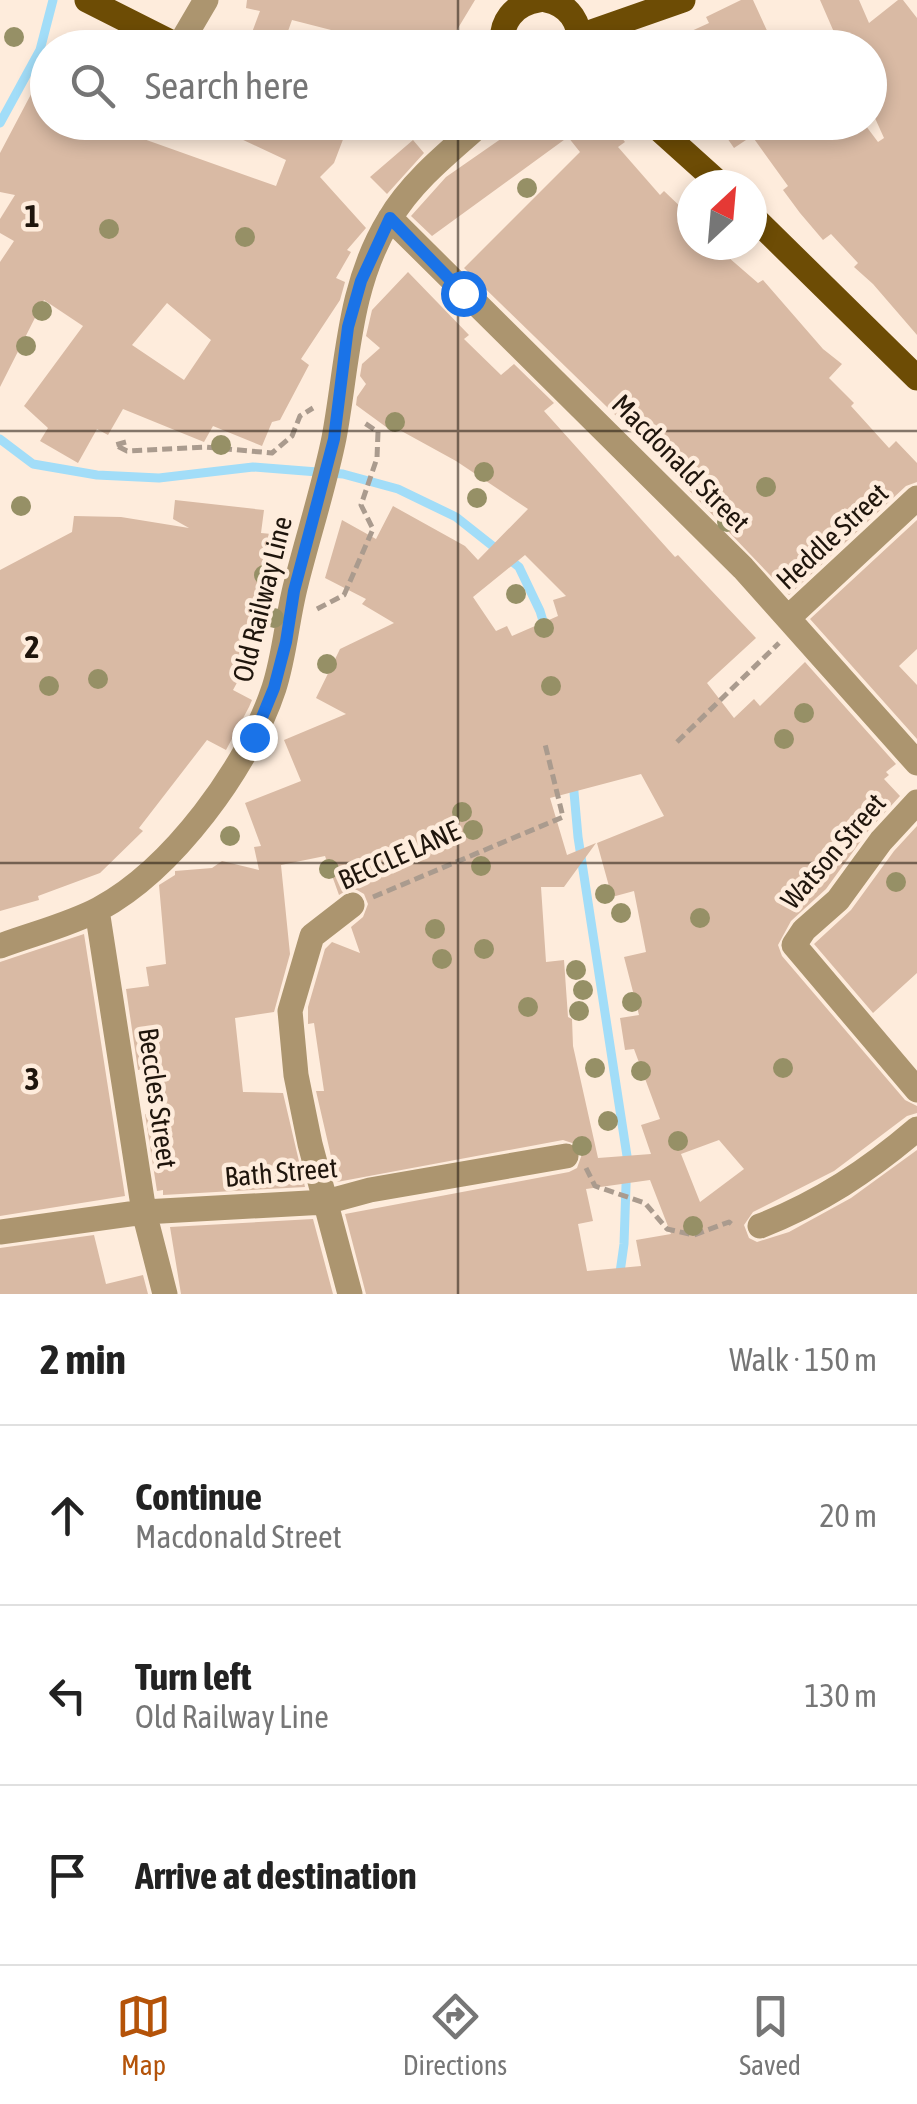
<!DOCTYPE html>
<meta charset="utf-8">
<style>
:root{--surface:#fff;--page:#f6f6f6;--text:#222;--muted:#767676;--line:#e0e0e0;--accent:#b45309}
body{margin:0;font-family:"Asap Condensed",sans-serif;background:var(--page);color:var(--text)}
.compass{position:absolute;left:677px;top:170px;width:90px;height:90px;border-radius:50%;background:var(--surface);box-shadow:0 5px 15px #0003;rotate:26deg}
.stop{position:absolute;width:30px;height:30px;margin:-22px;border:8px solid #1a73e8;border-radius:50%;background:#fff}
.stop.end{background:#1a73e8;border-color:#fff;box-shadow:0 2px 10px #0008}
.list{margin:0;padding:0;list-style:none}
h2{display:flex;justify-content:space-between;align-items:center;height:130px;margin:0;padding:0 40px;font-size:42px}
h2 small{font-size:32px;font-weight:400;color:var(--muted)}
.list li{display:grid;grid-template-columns:65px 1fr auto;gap:30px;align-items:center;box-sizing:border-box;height:180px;padding:0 40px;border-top:2px solid var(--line)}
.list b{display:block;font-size:38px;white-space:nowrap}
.list p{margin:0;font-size:32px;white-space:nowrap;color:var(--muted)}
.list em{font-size:32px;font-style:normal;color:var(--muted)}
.icon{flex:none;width:55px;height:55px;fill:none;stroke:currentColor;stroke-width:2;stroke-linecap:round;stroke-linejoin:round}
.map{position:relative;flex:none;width:917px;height:1294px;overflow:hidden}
.search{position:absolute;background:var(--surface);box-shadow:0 5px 15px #0003;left:30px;right:30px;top:30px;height:110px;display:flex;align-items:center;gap:25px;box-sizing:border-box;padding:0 35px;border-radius:55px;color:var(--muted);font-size:38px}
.sheet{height:670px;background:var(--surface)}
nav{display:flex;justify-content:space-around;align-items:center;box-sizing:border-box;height:140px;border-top:2px solid var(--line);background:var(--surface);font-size:28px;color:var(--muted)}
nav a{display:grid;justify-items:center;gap:5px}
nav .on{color:var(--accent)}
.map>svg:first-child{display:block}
</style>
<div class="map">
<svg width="917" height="1294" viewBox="0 0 917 1294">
<rect width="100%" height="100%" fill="#feecdc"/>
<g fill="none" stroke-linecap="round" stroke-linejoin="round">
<path stroke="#a2ddf8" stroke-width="9" d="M0 123 40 50 53 0
M0 439 33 464 97 475 159 478 253 467 343 474 398 489 456 517 519 567 540 611 547 634
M573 781 578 837 627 1156 624 1244 617 1294"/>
</g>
<path fill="#d9baa4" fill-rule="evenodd" d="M247 0H475L446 48H368L357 41H334L335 31 292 20 282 48H260L248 43 260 11 246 8Z
M741 0H753L775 48H654L709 23 706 17Z
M820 0H859L869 23 898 0H903L917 18V335L873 284 854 267 858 263 831 234 823 240 800 213 783 190 788 186 752 136 734 148 716 122H863L878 142 884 138 870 107V48H838L840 46Z
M48 62V122H96L276 186 286 160 205 122H328L347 129 334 163 320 177 366 228 347 250 351 252 336 278 345 282 340 300 301 359 309 365 280 420 272 422 262 446 213 426 204 442 123 409 108 435 97 429 78 463 40 441 48 428 24 406 83 326 44 300 0 387V262L14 241 0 233V219L15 195 0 192V153ZM167 303 211 340 184 380 132 345Z
M517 122H609L625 142 618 147 660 195 664 191 685 211 681 215 692 226V245H740L728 257 758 283 763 280 823 349 842 364 829 378 854 403 851 406 889 448 896 441 917 463V482L906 486 789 595 642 441 464 268 580 152 568 137 432 236 411 216 446 177 505 136 503 132Z
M413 140 424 153 387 194 370 177Z
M408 272 469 335 464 339 501 375 514 364 554 403 544 411 675 557 678 555 756 638 707 683 734 718 754 699 760 706 805 662 896 764 886 772 889 775 884 779 900 796 868 831 826 889 791 921 778 945 782 956 905 1100 917 1106V1113L907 1116 834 1171 753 1212 744 1225 749 1238 757 1242 789 1232 851 1198 917 1150V1294H366L345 1214 569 1172 577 1168 582 1154 578 1145 563 1140 337 1182 316 1091H324L314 1023 308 1024V1007L325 949 332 942 360 953 351 927 363 917 368 904 364 894 357 890 349 889 339 895 325 856 281 865 290 954 274 1012 235 1018 243 1092 283 1093 305 1187 163 1195V1190L157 1191 145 1114 167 1113 162 1067 138 1070 126 989 149 986 146 967 166 964 159 885 175 875V871L212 868 222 861 259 870 254 847 261 846 245 803 301 781 284 740 346 714 316 698 340 649 394 623 362 604 366 599 325 578 342 520 376 539 393 506 465 546 478 560 528 509 456 461 396 428 393 432 356 405 357 397 366 384 360 376 362 364 380 348 366 336 372 310ZM525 555 566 596 553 600 558 616 512 636 507 626 496 631 473 597ZM641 774 664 816 597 843 612 897 634 891 646 952 624 957 639 1015 620 1018 625 1050 634 1049 660 1119 641 1125 651 1154 598 1158 573 1046 572 1019 568 1017 564 960 546 962 541 887H564L596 843 567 855 550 798ZM719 1140 744 1169 700 1202 681 1154ZM650 1180 671 1234 636 1240 641 1266 587 1271 578 1224 593 1221 586 1189Z
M175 500 264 510 261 533 272 534 270 558 264 557 245 641 257 646 233 690 252 700 249 707 226 750 207 740 139 828 143 831 100 873 38 896 39 900 0 911V570L72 532 74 516 121 517 189 528 173 519Z
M917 520V649L899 666 917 685V739L810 619Z
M917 826V973L873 1013 814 944 851 910 894 851Z
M84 934 125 1196 0 1216V962Z
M313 1219 333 1294H181L170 1227Z
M94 1235 106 1284 143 1275 148 1294H0V1248Z"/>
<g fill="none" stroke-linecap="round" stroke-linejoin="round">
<path stroke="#aa9b8e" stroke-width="5" stroke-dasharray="10 5" stroke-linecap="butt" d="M126 442 115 445 127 451 205 447 272 453 292 436 300 416 313 408
M317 609 344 595 373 529 361 505 377 458 378 432 363 422
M677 742 779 643
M373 897 563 817 545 744
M586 1168 595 1186 645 1203 667 1229 694 1235 729 1222 734 1226"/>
<path stroke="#ac956f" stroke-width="25" d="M179 46 206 0
M390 218 743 568 917 763
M788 618 917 498
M917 802 881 841 838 900 804 930 794 945 917 1090
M97 910 144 1212 165 1294
M0 946C32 934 69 925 99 909 173 869 248 767 274 688 285 654 287 618 296 584 308 536 324 487 334 438 348 363 348 287 389 220 412 181 449 152 483 122
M760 1226C819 1203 868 1171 917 1129
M0 1232 144 1212 326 1202 370 1190 566 1156
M350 1294 310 1144 296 1075 290 1011 312 936 352 905"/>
<path stroke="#6d4c05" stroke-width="25" d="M87 0 182 48
M546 0C570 5 581 23 580 48
M580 36 683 0
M503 48C499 22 514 4 539 0
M651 122 721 185
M752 216 917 378"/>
</g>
<g fill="#969066">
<circle cx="14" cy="37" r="10"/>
<circle cx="527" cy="188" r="10"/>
<circle cx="109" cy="229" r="10"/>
<circle cx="245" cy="237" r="10"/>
<circle cx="42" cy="311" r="10"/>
<circle cx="26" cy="346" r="10"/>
<circle cx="395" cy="422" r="10"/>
<circle cx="221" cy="445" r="10"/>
<circle cx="484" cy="472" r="10"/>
<circle cx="766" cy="487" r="10"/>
<circle cx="477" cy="498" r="10"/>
<circle cx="21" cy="506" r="10"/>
<circle cx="727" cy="522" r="10"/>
<circle cx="264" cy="575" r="10"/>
<circle cx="516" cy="594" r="10"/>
<circle cx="274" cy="618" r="10"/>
<circle cx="544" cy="628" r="10"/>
<circle cx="327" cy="664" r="10"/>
<circle cx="98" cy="679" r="10"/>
<circle cx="49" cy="686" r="10"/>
<circle cx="551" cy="686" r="10"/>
<circle cx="804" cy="713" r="10"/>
<circle cx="784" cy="739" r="10"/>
<circle cx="462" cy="812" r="10"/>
<circle cx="473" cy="830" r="10"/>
<circle cx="230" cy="836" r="10"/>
<circle cx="481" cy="866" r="10"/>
<circle cx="329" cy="869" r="10"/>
<circle cx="896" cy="882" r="10"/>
<circle cx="605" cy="894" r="10"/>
<circle cx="621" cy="913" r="10"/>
<circle cx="700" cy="918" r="10"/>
<circle cx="435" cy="929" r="10"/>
<circle cx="484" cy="949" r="10"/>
<circle cx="442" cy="959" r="10"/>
<circle cx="576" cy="970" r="10"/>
<circle cx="583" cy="990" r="10"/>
<circle cx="632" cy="1002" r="10"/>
<circle cx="528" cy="1007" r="10"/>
<circle cx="579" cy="1011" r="10"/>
<circle cx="595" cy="1068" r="10"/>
<circle cx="783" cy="1068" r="10"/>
<circle cx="641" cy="1071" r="10"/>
<circle cx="608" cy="1121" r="10"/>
<circle cx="678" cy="1141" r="10"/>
<circle cx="582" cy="1146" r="10"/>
<circle cx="693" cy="1226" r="10"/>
</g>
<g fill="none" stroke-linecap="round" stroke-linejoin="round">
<path stroke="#1a73e8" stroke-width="12" d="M254 737 274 688 286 642 294 591 334 439 348 327 361 281 390 218 463 293"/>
</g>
<path fill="none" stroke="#1f150c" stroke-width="2.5" stroke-opacity="0.55" d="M458 0V48M458 122V1294M0 431H917M0 863H917"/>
<g text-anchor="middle" stroke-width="9" stroke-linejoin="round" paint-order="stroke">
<g font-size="28" fill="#1f150c" stroke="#feecdc">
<text transform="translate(681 463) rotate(45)" y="10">Macdonald Street</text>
<text transform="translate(832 536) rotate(-43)" y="10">Heddle Street</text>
<text transform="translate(262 599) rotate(-76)" y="10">Old Railway Line</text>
<text transform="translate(833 851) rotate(-49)" y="10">Watson Street</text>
<text transform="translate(399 855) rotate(-24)" y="10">BECCLE LANE</text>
<text transform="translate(158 1098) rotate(82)" y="10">Beccles Street</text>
<text transform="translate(281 1172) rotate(-5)" y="10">Bath Street</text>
</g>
</g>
<g font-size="32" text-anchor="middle" font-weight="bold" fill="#1f150c" stroke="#feecdc" stroke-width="9" stroke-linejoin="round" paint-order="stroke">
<text x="32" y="227">1</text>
<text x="32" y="658">2</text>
<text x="32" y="1090">3</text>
</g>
</svg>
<svg class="compass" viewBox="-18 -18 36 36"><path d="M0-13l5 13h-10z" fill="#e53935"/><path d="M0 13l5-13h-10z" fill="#767676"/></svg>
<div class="stop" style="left:463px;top:293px"></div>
<div class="stop end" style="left:254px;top:737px"></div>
<div class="search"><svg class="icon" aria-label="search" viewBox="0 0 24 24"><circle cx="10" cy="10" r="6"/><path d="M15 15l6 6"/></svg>Search here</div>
</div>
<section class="sheet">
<h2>2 min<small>Walk · 150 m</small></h2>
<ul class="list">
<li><svg class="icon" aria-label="ahead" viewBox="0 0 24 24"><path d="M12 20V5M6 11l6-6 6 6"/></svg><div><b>Continue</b><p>Macdonald Street</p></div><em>20 m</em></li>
<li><svg class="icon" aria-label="left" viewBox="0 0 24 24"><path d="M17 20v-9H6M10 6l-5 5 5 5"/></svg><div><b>Turn left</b><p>Old Railway Line</p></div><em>130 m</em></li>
<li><svg class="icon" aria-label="arrive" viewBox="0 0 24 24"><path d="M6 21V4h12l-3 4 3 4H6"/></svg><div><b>Arrive at destination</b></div></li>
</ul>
</section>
<nav>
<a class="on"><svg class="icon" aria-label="map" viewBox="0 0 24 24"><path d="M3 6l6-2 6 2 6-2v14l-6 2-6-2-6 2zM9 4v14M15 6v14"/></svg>Map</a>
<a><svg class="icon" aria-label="directions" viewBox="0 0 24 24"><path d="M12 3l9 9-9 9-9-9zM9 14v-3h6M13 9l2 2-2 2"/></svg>Directions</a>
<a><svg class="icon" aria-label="saved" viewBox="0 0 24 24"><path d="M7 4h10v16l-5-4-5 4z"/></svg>Saved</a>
</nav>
